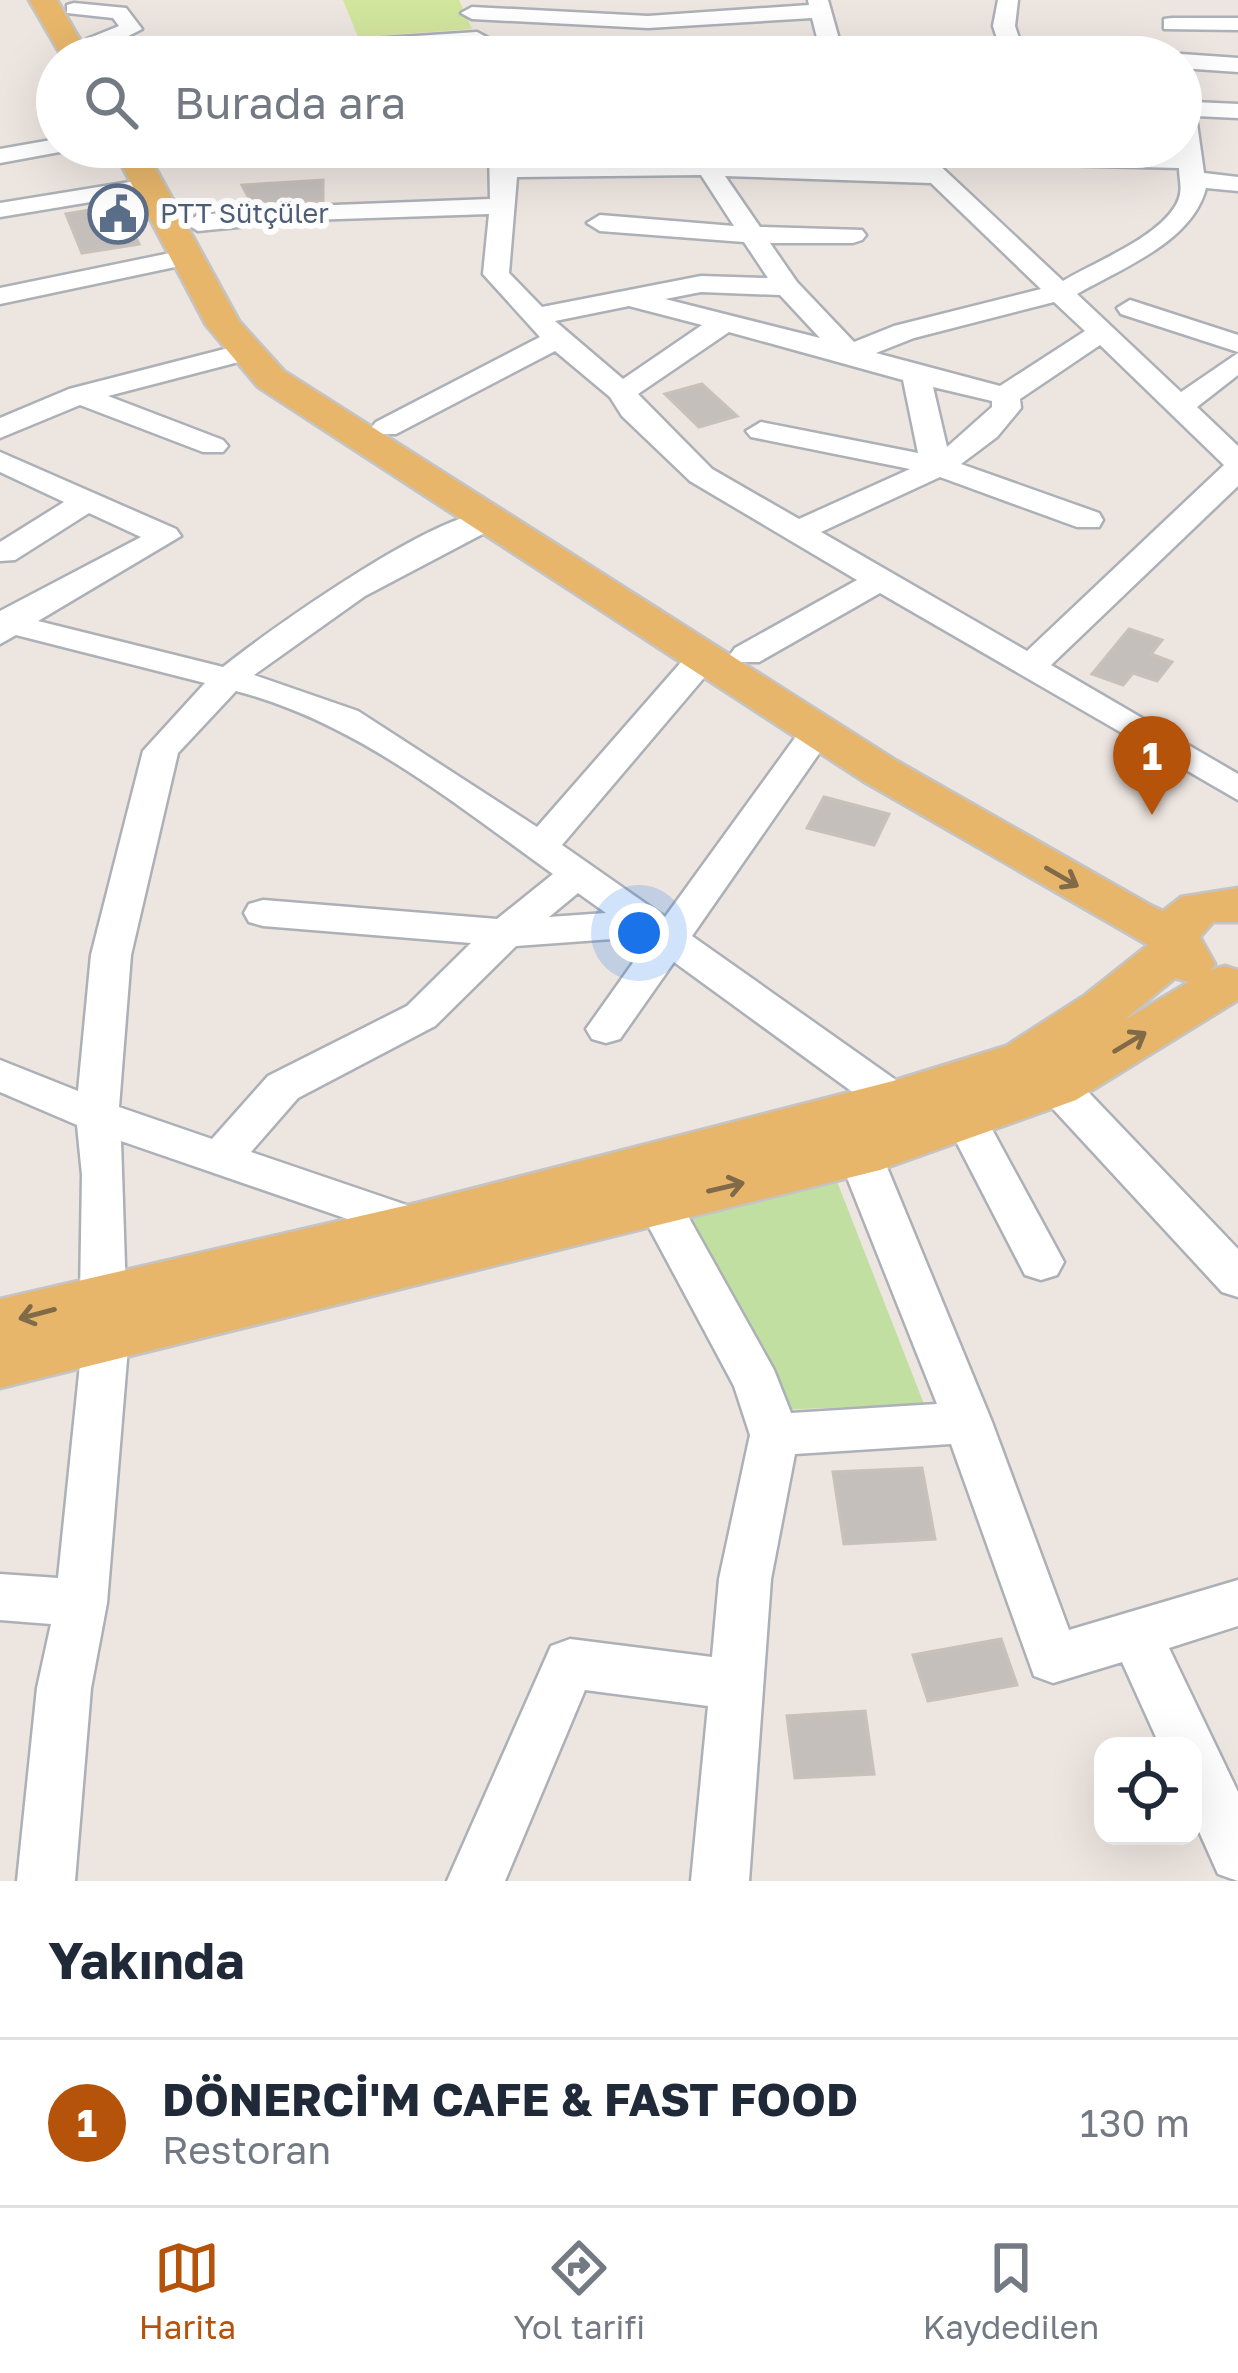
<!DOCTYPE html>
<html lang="tr">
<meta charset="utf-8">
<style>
:root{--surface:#fff;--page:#f2f2f3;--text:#1f2937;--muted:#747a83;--line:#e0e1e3;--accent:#b45309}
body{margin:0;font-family:"Golos Text",sans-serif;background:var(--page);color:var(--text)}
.controls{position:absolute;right:36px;bottom:36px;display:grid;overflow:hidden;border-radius:24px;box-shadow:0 12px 48px #0002}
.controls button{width:108px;height:108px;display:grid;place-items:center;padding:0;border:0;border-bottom:3px solid var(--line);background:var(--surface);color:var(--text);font:60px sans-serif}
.you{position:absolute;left:639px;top:933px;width:42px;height:42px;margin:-30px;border:9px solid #fff;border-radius:50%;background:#1a73e8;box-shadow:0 0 0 18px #1a73e833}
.badge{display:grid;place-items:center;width:78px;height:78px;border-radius:50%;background:var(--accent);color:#fff;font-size:39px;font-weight:700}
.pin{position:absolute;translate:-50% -99px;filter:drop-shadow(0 3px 6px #0008)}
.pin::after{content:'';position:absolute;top:63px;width:42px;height:36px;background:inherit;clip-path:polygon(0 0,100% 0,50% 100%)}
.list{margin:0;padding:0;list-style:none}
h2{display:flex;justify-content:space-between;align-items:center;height:156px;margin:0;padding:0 48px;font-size:51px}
h2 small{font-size:39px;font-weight:400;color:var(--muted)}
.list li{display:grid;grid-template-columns:78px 1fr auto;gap:36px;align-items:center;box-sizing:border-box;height:168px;padding:0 48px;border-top:3px solid var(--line)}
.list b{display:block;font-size:45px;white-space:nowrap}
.list p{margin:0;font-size:39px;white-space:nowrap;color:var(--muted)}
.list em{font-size:39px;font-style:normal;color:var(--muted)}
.icon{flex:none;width:66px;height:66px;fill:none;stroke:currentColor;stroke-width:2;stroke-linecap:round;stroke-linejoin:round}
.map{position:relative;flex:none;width:1238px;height:1881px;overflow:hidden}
.search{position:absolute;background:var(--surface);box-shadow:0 12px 48px #0002;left:36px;right:36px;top:36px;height:132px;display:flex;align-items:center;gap:30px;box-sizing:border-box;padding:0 42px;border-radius:66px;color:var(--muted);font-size:45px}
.sheet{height:324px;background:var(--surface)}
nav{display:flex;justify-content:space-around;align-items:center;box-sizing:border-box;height:168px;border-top:3px solid var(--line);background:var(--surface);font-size:33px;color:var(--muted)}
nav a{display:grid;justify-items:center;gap:6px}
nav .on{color:var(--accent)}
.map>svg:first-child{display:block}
</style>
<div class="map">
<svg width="1238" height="1881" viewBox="0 0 1238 1881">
<rect width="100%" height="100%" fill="#ede5e0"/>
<path fill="#c0dfa1" d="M523 147H696L701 162H525Z
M836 1179 924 1404 778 1410 689 1217Z"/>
<path fill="#d2e59d" d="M343 0H459L472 29 358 37Z"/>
<path fill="#c5bfbc" stroke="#c8c1b9" stroke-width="3" d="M323 180V201L253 206 242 185Z
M121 205 139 244 82 253 66 214Z
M702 384 737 416 699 427 665 394Z
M1129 629 1162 640 1151 654 1172 662 1157 681 1133 673 1123 685 1092 674Z
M824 797 889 814 874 845 807 828Z
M922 1468 935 1539 844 1544 833 1472Z
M1001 1639 1017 1685 928 1701 913 1655Z
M865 1711 874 1774 795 1778 787 1716Z"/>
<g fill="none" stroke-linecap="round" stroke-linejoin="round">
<defs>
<path id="minor" d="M808 0H828L844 57H822L812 18 648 28 472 19 461 13 472 7 648 16 809 5Z
M998 0H1018L1015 26 1025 57H1003L993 26Z
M74 3 126 8 142 29 103 49H87V39L119 26 113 18 67 13V5Z
M1172 18H1238V30L1164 29V19Z
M477 32 488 38 485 43 296 57H190L201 50Z
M1181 54 1238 58V72L1181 68V57H1173Z
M1181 86 1189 88 1194 102 1238 104V118L1196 116 1204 173 1238 177V191L1206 188C1192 242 1122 268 1077 294L1181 392 1238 353V375L1197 407 1238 446V486L1051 665 1238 774V800L880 593 759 662H735L730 655 735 648 857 580 690 481 622 416 610 397 555 351 396 434H376L371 428 376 422 540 337 483 274 489 214 309 220 198 231 185 223 198 215 309 206 490 199 489 147H513L516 163 694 161 691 147H715L718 161 915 168 895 147 1177 154ZM936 162 1179 168C1179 181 1184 191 1176 205 1156 239 1096 261 1063 281ZM701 175 734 226 600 215 587 223 600 231 744 242 768 278 701 276 542 307 509 273 517 177ZM725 176 931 183 1041 289 894 326 854 342 797 282 770 243H853L862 240 866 235 862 230 760 227ZM701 292 780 295 820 338 665 299ZM1054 302 1085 331 1000 386 876 353 914 338ZM629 306 702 325 623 379 555 321ZM729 332 903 380 918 453 761 422 746 431 751 437 910 469 799 519 712 469 638 394ZM1100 345 1224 465 1027 651 821 532 940 477 1077 527H1099L1103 520 1099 513 961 464 997 437 1021 408 1020 399ZM933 387 992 401V407L947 447Z
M57 139V147H68L65 151 0 163V149Z
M148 179 160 186 157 191 0 217V203Z
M185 250 194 253 198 258 194 263 0 304V288Z
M1130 300 1238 335V352L1121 314 1117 308Z
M244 344 258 352 254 358 108 396 223 440 228 446 223 452H203L80 405 0 438V418L69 389Z
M0 452 176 529 181 536 38 621 223 667C265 633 448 502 496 513L500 520 496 527 365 596 254 675 358 711 537 827 690 652H714L719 659 714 666 562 845 665 917 805 724H829L834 732 692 936 910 1090 916 1101 910 1112 895 1116 880 1112 674 962 620 1039 606 1043 592 1039 586 1029 647 943 640 937 516 946 435 1026 298 1098 251 1152 433 1214 439 1226 433 1238 417 1243 121 1141 126 1296 119 1309 103 1314 87 1309 80 1296 82 1175 77 1125 0 1092V1060L78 1091 91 955 143 751 205 683 16 635 0 644V611L141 537 89 513 15 560 0 561V542L64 502 0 472ZM236 691C356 722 455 804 553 874L497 919 263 900 249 904 244 913 249 922 263 926 471 943 407 1006 268 1076 212 1139 119 1107 131 955 178 753ZM578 893 606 913 549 917Z
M1057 1071 1072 1075 1238 1249V1297L1222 1292 1042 1097 1036 1086 1042 1075Z
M966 1104 981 1109 1057 1249 1064 1262 1057 1275 1041 1280 1025 1275 945 1120 951 1109Z
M860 1139 875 1143 882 1155 992 1422 1069 1630 1238 1580V1626L1169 1648 1238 1792V1881L1218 1874 1193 1818V1746H1160L1122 1662 1053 1683 1034 1676 951 1444 795 1454 771 1579 749 1881H691L708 1706 585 1690 505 1881H447L551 1646 570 1639 712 1657 719 1579 750 1435 734 1386 636 1203 642 1191 658 1186 674 1191 774 1370 791 1413 937 1404 838 1155 845 1143Z
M106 1316 122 1322 129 1335 107 1603 91 1688 75 1881H17L37 1688 51 1624 0 1620V1574L58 1578 83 1335 90 1322Z"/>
<path id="major" d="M29 0H57L90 57H62Z
M112 147H144L239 321 284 371 897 761 1150 905 1163 911 1181 897 1238 888V922H1213L1200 937 1215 964 1211 970 1225 966 1238 970V1000L1076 1100 880 1170 0 1388V1299L417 1203 893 1081 1006 1046 1085 995 1148 945 863 781 258 387 206 325ZM1175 978 1189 982 1121 1022 1123 1021Z"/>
</defs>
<use href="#minor" stroke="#acb0b7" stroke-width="5"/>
<use href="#major" stroke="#c4c4c4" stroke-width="5"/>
<use href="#minor" fill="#fff" fill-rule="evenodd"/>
<use href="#major" fill="#e7b66b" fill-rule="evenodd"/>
</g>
<defs><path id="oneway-shaft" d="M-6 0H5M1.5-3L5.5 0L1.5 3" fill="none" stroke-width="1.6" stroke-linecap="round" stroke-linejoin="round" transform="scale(3)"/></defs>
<g stroke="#806a48">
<use href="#oneway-shaft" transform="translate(1062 877) rotate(30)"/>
<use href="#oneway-shaft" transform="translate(1130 1042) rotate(-31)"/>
<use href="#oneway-shaft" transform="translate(726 1187) rotate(-13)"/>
<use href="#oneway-shaft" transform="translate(37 1314) rotate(165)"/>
</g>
<defs>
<symbol id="civic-ring" viewBox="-11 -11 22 22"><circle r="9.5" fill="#fff" stroke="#5c6f8a" stroke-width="1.5"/><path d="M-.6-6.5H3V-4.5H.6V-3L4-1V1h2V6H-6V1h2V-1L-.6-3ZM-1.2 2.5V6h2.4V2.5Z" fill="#5c6f8a"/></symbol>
</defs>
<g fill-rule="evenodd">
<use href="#civic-ring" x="85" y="181" width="66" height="66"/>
</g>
<g text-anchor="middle" stroke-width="12" stroke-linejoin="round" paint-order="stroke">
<g font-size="27" fill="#4e5e75" stroke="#fff" text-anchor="start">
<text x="160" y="223">PTT Sütçüler</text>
</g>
</g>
</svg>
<div class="controls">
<button><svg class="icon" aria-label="locate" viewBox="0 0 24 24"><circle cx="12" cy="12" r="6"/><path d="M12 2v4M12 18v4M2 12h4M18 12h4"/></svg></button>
</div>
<div class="you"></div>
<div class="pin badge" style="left:1152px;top:815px">1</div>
<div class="search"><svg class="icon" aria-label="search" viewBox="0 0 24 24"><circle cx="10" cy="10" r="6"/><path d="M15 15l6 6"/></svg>Burada ara</div>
</div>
<section class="sheet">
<h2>Yakında<small></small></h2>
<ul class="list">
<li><span class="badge">1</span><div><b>DÖNERCİ'M CAFE &amp; FAST FOOD</b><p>Restoran</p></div><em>130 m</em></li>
</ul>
</section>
<nav>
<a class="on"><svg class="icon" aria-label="map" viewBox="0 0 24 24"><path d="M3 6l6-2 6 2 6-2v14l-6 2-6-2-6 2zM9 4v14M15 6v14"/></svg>Harita</a>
<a><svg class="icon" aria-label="directions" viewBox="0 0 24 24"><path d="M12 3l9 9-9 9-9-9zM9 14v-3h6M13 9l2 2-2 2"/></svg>Yol tarifi</a>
<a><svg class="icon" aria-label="saved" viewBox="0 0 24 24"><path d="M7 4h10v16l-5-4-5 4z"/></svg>Kaydedilen</a>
</nav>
